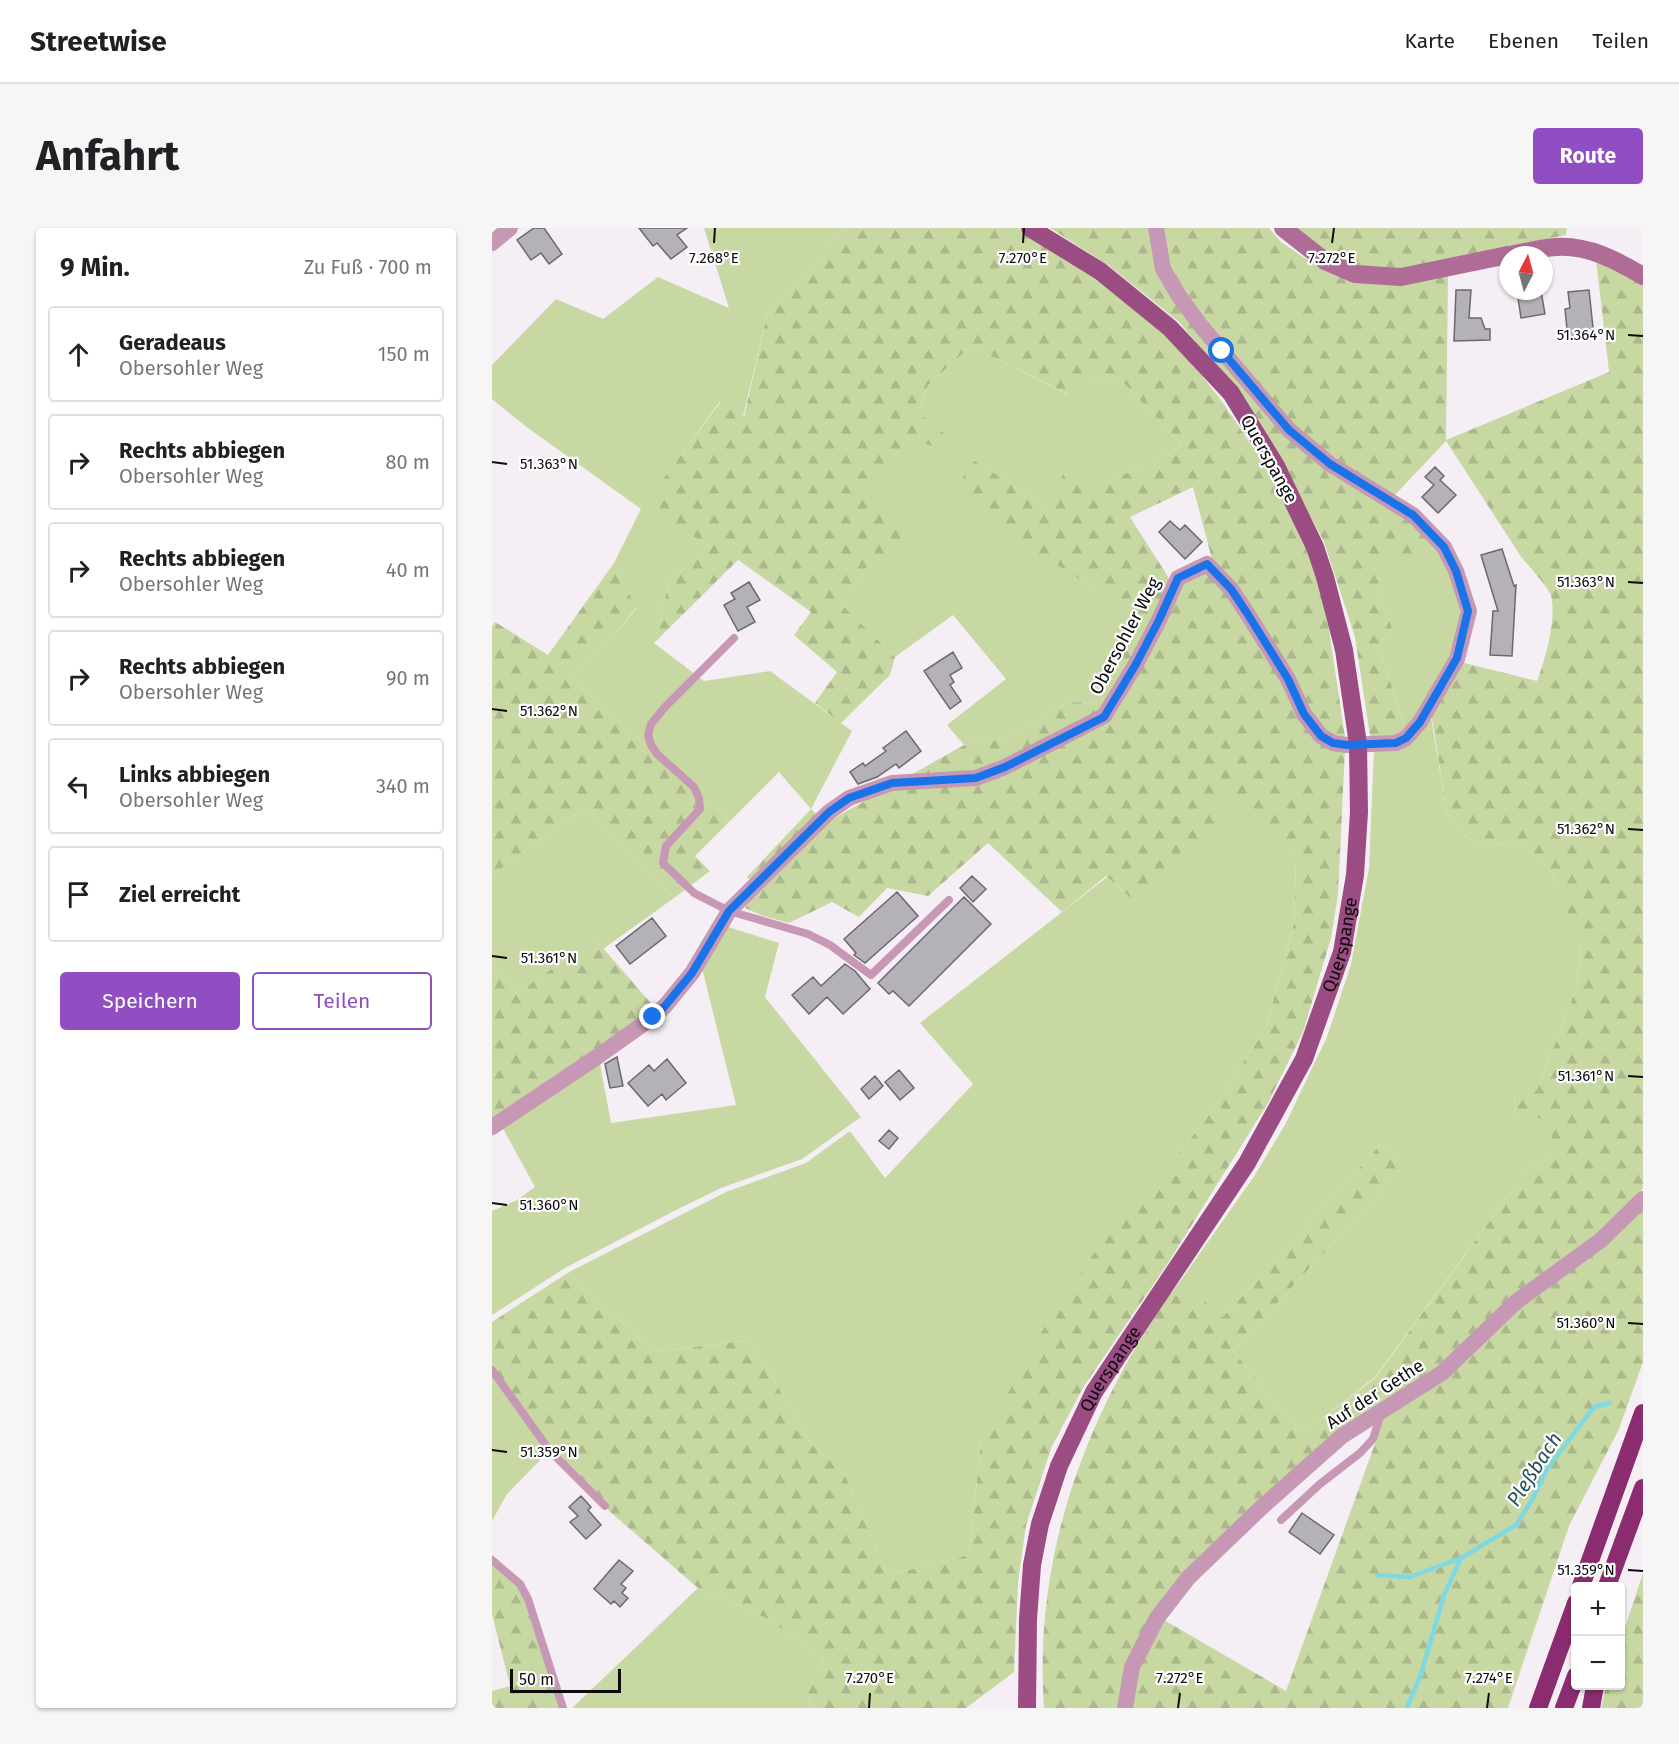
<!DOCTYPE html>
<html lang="de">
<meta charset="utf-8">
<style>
:root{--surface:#fff;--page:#f6f6f6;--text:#202124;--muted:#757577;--line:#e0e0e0;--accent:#914ec2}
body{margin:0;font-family:"Fira Sans",sans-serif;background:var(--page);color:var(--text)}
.controls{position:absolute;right:18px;bottom:18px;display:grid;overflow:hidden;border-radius:6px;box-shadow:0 2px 4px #0004}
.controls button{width:54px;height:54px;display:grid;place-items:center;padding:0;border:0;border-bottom:2px solid var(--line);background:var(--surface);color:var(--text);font:30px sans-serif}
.compass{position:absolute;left:1007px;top:18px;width:54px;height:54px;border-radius:50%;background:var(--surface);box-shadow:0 2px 4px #0004;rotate:6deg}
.scale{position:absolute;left:18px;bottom:15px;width:111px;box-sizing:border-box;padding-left:6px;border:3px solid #0d0b0d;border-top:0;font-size:16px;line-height:21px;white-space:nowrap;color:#0d0b0d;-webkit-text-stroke:4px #fefefe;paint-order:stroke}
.stop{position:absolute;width:18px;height:18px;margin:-14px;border:4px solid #1a73e8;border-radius:50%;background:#fff}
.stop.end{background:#1a73e8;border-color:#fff;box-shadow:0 2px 6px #0008}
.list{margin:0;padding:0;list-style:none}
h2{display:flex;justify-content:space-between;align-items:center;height:78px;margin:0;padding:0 24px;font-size:26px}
h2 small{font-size:20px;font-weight:400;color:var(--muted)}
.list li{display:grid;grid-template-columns:39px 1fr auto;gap:18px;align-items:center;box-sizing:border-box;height:96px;margin:0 12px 12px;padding:0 12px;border:2px solid var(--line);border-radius:6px}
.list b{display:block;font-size:22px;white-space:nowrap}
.list p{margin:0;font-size:20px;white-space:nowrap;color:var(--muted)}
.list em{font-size:20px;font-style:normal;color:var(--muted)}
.actions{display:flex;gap:12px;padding:18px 24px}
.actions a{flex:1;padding:14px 0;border:2px solid var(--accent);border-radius:6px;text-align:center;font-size:21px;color:var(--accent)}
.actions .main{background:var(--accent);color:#fff}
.icon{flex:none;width:33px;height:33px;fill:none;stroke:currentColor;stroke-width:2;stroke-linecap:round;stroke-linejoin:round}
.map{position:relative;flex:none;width:1151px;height:1480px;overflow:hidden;border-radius:6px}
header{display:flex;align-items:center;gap:36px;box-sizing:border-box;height:84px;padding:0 30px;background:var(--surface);border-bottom:2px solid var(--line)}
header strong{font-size:28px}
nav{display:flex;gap:33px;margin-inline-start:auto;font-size:21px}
.intro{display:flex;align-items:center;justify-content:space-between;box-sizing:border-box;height:144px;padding:0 36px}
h1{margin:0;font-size:42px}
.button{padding:15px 27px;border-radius:6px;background:var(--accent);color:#fff;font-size:21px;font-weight:700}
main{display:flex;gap:36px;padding:0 36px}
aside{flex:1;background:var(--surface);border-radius:6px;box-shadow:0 2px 4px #0004}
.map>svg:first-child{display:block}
</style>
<header>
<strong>Streetwise</strong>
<nav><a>Karte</a><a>Ebenen</a><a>Teilen</a></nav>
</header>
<div class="intro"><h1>Anfahrt</h1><a class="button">Route</a></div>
<main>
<aside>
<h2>9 Min.<small>Zu Fuß · 700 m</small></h2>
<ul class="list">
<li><svg class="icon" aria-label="ahead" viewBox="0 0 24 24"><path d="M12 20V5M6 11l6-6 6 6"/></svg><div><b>Geradeaus</b><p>Obersohler Weg</p></div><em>150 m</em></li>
<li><svg class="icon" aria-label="right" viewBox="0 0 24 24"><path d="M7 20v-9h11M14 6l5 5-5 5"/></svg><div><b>Rechts abbiegen</b><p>Obersohler Weg</p></div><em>80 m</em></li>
<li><svg class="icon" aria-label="right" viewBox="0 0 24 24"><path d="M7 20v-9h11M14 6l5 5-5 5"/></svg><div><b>Rechts abbiegen</b><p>Obersohler Weg</p></div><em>40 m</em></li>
<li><svg class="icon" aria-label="right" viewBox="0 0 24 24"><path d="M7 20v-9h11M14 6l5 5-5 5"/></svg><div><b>Rechts abbiegen</b><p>Obersohler Weg</p></div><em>90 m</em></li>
<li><svg class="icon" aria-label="left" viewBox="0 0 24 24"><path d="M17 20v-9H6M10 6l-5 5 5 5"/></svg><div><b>Links abbiegen</b><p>Obersohler Weg</p></div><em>340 m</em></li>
<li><svg class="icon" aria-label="arrive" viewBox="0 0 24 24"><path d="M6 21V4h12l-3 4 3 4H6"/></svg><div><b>Ziel erreicht</b></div></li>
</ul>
<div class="actions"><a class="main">Speichern</a><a>Teilen</a></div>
</aside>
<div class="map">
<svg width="1151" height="1480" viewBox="0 0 1151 1480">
<defs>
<pattern id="forest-firs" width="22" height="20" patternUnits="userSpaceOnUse" patternTransform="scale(1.5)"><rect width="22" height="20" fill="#c7d8a3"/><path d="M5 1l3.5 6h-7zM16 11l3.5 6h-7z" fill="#aab88b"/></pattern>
</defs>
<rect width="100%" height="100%" fill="#f5eff5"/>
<path fill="#c7d8a3" d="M212 0H352L317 42 276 82 251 189 228 173 150 281 217 317 177 354 162 415 212 453 278 443 360 503 319 581 287 544 238 593 77 448 119 411 144 381 122 335 149 281 36 200 0 171V137L64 71 111 91 166 49 237 80Z
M479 118 574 166 599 152 633 156 690 218 613 256 556 280 480 231 591 353 647 380 614 444 610 475 575 474 524 507 472 517 455 497 514 451 461 387 403 429 350 377 374 340 418 307 375 261 417 211 452 206 427 184 436 157Z
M948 320 974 384 960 429 941 465 913 501 887 418 900 400 888 366 882 332Z
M938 484 955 585 976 611 1033 620 1060 645 1089 718 1084 761 1045 862 1022 870 1024 888 1055 890 1066 929 1041 934 883 1149 810 1206 741 1123 910 940 890 915 730 1090 679 1066 761 950 793 897 835 809 859 736 877 640 882 520Z
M730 566 804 629 802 695 775 796 724 878 682 932 489 1215 477 1327 396 1347 352 1245 321 1218 258 1112 162 1124 77 1044 234 964 314 935 358 903 393 950 481 856 428 795 615 649 641 672Z
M95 579 182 670 111 721 103 711 25 765 0 738V647Z
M233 698 287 715 273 769 369 889 310 931 229 960 184 982 73 1040 0 1087V983L23 973 43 959 9 897 107 831 119 895 244 877 209 736Z
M0 1146 57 1223 15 1266 0 1293Z
M206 1360 276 1391 332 1431 315 1466 321 1480H80Z"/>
<path fill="url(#forest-firs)" d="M352 0H527L598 46 669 101 705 141 731 175 775 240 817 323 833 375 853 509 831 505 721 335 701 259 638 289 680 355 716 338 737 363 809 489 853 521 846 667 839 710 811 804 776 875 676 1035 592 1158 560 1218 534 1297 526 1355 522 1444 474 1480H321L315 1466 332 1431 276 1391 206 1360 116 1282V1279L58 1222 0 1136V1094L77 1044 162 1124 258 1112 321 1218 352 1245 396 1347 477 1327 489 1215 557 1091 629 986 682 932 724 878 775 796 802 695 804 629 730 567 716 618 641 672 614 648 570 684 496 615 436 668 395 660 367 689 340 674 297 695 271 688 253 680 267 657 255 649 319 581 334 595 472 517 524 507 575 474 610 475 614 445 646 380 591 353 520 309 465 262 480 231 556 280 573 242 613 256 690 218 633 156 599 152 575 166 479 118 436 157 427 184 453 206 440 218 417 211 376 261 419 307 374 340 350 377 403 429 398 447 349 495 323 475 345 444 302 407 319 384 246 332 162 415 177 354 217 317 149 281 229 173 252 189 276 82 317 42Z
M558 0H659L668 43 796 206 918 290 948 320 883 333 888 366 900 400 887 418 913 501 903 513 879 514 863 409 832 314 791 236 745 162 686 93 616 37Z
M667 0H777L789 14 829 41 862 54 956 48 954 212 1117 144 1104 31 1151 55V959L1146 969 948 1143 848 1205 664 1387 629 1480H552C544 1363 572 1254 626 1151 641 1121 661 1094 678 1065L710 1071 731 1089 890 915 910 940 741 1123 810 1206 883 1150 1041 934 1065 929 1055 891 1024 888 1022 869 1045 862 1084 761 1089 719 1060 645 1033 620 976 611 955 585 939 484 968 434 1045 453C1053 432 1065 391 1059 368 1055 356 1033 336 1026 324 1002 287 978 250 954 213L900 270 800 199 731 120 675 39Z
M801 0H1075L1074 7 910 40 865 38 837 27Z
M122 335 144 380 119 411 77 448 238 593 203 628 218 643 182 670 95 579 0 647V399L3 394 56 427Z
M103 711 164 781 0 897V738L25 765Z
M1151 978V1134L1127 1201 1077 1298 1016 1480H640L648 1440 672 1392 794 1463 894 1185Z
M0 1334 25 1357 35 1372 69 1480H0V1463L18 1458 0 1386Z
M1151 1345V1480H1109L1114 1458H1128L1129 1412Z"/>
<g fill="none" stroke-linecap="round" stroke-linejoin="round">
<path stroke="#7ed9e2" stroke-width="4.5" d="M885 1347 918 1349 969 1330
M915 1480 929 1446 952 1367 969 1330 1024 1297 1040 1272 1055 1241 1102 1179 1118 1175"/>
</g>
<path fill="#b4b1b8" stroke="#6b686f" stroke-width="1.5" d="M42 0H52L70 26 57 36 49 25 39 32 25 12Z
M147 0H195L185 7 195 19 179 31 165 15 161 18Z
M964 62H979L977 90H989L993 101H998V112L962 113Z
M1097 62 1102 109 1076 111 1073 81 1078 80 1076 64Z
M1025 63H1049L1053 86 1029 90Z
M943 239 952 248 948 252 964 267 946 285 930 269 942 257 933 249Z
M678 293 688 302 693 297 710 314 693 331 667 304Z
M1010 321 1022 358 1024 357 1020 428 998 427 1001 383H1006L989 327Z
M257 354 268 372 255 379 263 394 246 403 232 377 243 371 239 365Z
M461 424 470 440 458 447 462 454 458 457 469 473 458 481 432 443Z
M414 503 429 523 407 540 404 536 385 549 366 556 358 544 371 535 373 538 394 523 391 520Z
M480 648 494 661 481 674 468 660Z
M405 664 426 688 373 735 362 727 364 725 352 711Z
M472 669 499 696 417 778 401 763 397 766 386 755Z
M160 690 174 708 138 736 124 718Z
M353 736 363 743 378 761 351 786 335 769 317 786 300 767 321 749 329 758Z
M125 829 131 858 118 860 113 836Z
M175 831 194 855 174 872 170 866 156 878 136 855 157 837 162 843Z
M407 842 422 860 408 872 393 854Z
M383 848 391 858 377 871 369 861Z
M397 902 406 910 397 921 387 913Z
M89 1268 99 1279 96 1282 109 1297 94 1311 78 1294 86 1288 77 1279Z
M810 1285 842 1307 828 1326 797 1304Z
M127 1332 141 1343 129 1356 134 1360 130 1365 136 1370 128 1379 122 1373 119 1376 102 1361Z"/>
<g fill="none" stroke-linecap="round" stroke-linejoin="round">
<path stroke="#c698b5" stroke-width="8" d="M242 410 173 479 159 496 156 507 159 517 165 526 202 559 207 570 208 581 174 618 171 635 202 665 237 683 316 706 338 717 379 747 457 672
M0 1142 58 1223 113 1278
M789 1292 828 1256 868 1225 881 1211 889 1186
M0 1332 28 1356 36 1371 71 1480"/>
<path stroke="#c698b5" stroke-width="16" d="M0 15 18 0
M0 899 105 829 161 789 173 778 200 745 237 683 337 584 357 570 400 555 484 550 513 539 612 488 644 436 667 392 686 350 715 336 739 361 755 385 796 451 812 486 829 508 841 515 855 517 904 515 914 510 928 494 965 431 977 383 964 343 952 319 921 287 838 236 797 202 709 98 687 68 671 41 664 0
M633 1480 640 1439 665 1390 696 1350 770 1279 850 1208 950 1145 1024 1074 1109 1012 1151 971"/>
<path stroke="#ae6c97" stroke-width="18" d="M791 0 833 33 863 46 909 49 1016 27
M1018 27C1033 24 1049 20 1064 19 1096 17 1124 32 1151 48"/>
<path stroke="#9b4c82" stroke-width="18" id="s1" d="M535 1480 536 1391 540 1337 548 1296 567 1238 602 1164 755 935 812 831 850 724 863 647 867 584 866 516 852 422 833 349 823 319 784 238 739 165 678 100 608 43 538 0"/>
<path stroke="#8a2c6f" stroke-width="18" d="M1089 1358 1151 1185
M1115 1358 1151 1260
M1046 1480 1084 1375
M1072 1480 1084 1448
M1099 1480 1103 1458"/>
</g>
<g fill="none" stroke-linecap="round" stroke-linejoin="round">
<path stroke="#1a73e8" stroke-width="8" d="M161 789 173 778 200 745 237 683 337 584 357 570 400 555 484 550 513 539 612 489 644 436 667 392 686 350 715 336 739 361 755 385 796 451 812 486 829 508 841 515 855 517 904 515 914 510 928 494 965 430 976 383 964 343 952 319 921 287 838 236 797 202 730 123"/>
</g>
<path fill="none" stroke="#0d0b0d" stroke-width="2" d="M222 15 223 0M531 15 532 0M840 15 842 0M1136 107 1151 108M0 234 15 236M1136 354 1151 355M0 481 15 483M1136 601 1151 602M0 728 15 730M1136 848 1151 849M0 975 15 977M1136 1095 1151 1096M0 1222 15 1224M1136 1342 1151 1343M377 1480 378 1465M686 1480 688 1465M995 1480 997 1465"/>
<g text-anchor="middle" stroke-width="4.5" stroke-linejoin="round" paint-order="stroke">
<g font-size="18" fill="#0d0b0d" stroke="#fefefe">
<text transform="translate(777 231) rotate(61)" y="6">Querspange</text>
<text transform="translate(633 408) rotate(-62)" y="6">Obersohler Weg</text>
<text dy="6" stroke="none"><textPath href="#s1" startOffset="842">Querspange</textPath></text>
<text dy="6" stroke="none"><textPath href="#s1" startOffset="356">Querspange</textPath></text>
<text transform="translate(883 1166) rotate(-33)" y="6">Auf der Gethe</text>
</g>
<g font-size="20" font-style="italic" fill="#275155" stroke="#fefefe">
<text transform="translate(1042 1241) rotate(-57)" y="7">Pleßbach</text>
</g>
</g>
<g font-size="15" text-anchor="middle" fill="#0d0b0d" stroke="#fefefe" stroke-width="4.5" stroke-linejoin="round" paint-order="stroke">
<text x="222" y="35">7.268°E</text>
<text x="531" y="35">7.270°E</text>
<text x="840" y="35">7.272°E</text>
<text x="1094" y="112">51.364°N</text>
<text x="57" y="241">51.363°N</text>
<text x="1094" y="359">51.363°N</text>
<text x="57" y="488">51.362°N</text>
<text x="1094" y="606">51.362°N</text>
<text x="57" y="735">51.361°N</text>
<text x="1094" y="853">51.361°N</text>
<text x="57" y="982">51.360°N</text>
<text x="1094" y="1100">51.360°N</text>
<text x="57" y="1229">51.359°N</text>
<text x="1094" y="1347">51.359°N</text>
<text x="378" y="1455">7.270°E</text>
<text x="688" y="1455">7.272°E</text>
<text x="997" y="1455">7.274°E</text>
</g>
</svg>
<div class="controls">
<button>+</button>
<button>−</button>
</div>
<svg class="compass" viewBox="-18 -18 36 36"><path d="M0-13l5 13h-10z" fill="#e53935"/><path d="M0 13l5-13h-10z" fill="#757577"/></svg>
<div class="scale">50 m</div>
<div class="stop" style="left:730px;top:123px"></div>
<div class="stop end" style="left:161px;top:789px"></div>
</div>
</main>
